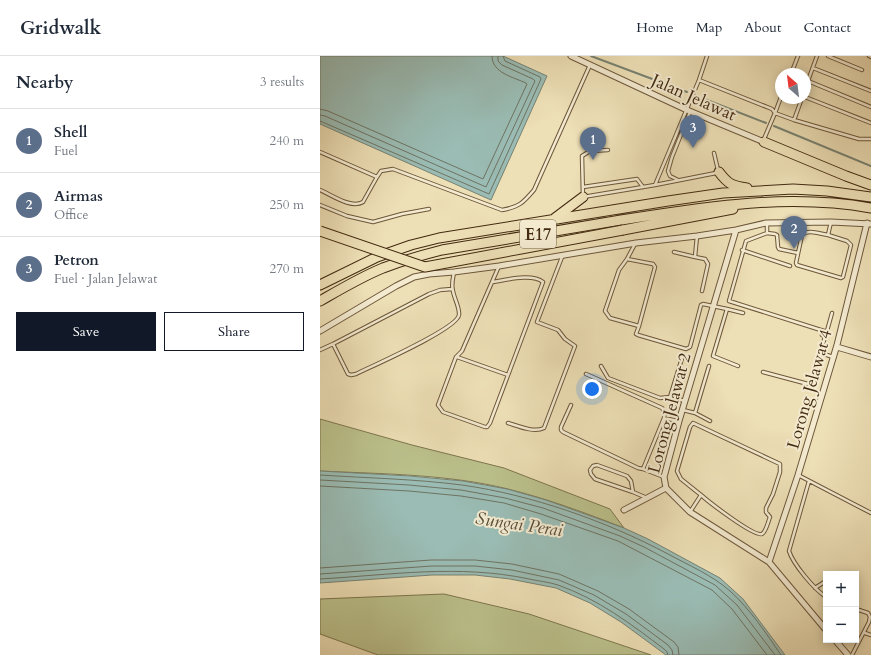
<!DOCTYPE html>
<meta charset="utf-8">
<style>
:root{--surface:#fff;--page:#f2f2f3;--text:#1f2937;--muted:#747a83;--line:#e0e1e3;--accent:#111827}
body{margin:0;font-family:Cardo,serif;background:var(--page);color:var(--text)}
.controls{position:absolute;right:12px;bottom:12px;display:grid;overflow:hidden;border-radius:0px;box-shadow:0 2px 10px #0003}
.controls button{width:36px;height:36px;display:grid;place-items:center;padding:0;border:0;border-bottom:1px solid var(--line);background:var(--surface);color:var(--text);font:20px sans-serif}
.compass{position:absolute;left:455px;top:12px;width:36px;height:36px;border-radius:50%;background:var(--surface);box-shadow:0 2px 10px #0003;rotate:332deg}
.you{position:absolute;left:272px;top:333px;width:14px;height:14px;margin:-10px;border:3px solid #fff;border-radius:50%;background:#1a73e8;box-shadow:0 0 0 6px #1a73e833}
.badge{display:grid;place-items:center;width:26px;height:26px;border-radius:50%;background:var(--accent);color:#fff;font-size:13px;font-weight:700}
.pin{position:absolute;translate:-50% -33px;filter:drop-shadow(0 1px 2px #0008)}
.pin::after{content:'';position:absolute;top:21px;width:14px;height:12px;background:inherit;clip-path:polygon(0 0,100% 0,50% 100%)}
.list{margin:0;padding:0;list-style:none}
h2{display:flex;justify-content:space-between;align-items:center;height:52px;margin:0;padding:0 16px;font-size:17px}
h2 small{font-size:13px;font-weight:400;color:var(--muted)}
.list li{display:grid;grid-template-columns:26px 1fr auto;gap:12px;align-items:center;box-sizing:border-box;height:64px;padding:0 16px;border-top:1px solid var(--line)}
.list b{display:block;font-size:15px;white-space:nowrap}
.list p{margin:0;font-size:13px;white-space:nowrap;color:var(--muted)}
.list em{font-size:13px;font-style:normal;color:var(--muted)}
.actions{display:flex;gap:8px;padding:12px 16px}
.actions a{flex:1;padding:9px 0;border:1px solid var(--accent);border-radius:0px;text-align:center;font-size:14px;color:var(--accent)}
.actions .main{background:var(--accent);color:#fff}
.map{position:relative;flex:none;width:551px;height:599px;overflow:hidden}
header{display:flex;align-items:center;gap:24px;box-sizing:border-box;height:56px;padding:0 20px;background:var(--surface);border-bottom:1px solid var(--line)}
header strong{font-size:19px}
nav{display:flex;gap:22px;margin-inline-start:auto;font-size:14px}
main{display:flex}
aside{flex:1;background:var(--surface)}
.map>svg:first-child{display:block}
</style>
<header>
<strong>Gridwalk</strong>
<nav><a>Home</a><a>Map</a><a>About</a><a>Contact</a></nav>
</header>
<main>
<aside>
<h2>Nearby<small>3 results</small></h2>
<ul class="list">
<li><span class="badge" style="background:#5c6f8a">1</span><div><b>Shell</b><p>Fuel</p></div><em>240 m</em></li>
<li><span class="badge" style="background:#5c6f8a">2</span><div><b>Airmas</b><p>Office</p></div><em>250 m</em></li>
<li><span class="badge" style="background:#5c6f8a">3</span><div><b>Petron</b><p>Fuel · Jalan Jelawat</p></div><em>270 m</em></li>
</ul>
<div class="actions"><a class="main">Save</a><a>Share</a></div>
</aside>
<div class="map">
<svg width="551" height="599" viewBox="0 0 551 599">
<rect width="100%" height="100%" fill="#eddfb6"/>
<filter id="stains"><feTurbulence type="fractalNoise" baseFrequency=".005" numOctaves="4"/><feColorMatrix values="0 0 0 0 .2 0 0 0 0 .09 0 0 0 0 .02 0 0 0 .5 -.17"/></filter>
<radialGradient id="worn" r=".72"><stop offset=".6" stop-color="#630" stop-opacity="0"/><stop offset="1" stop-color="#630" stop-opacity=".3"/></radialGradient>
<path fill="#bbc18c" stroke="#7e764e" d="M0 363 92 389 184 412 290 453 304 472C266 457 228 443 188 433 127 418 62 418 0 415Z
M124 538 209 558 331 599H58L0 578V543Z"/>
<path fill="#9abcb4" stroke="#778272" d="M0 0H183L227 20 171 144 0 68Z
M0 415 90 420 143 425 187 433 226 444 304 472 328 483 400 522 423 543 465 599H346L301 566 270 547 236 532 190 523 155 519H112L0 527Z"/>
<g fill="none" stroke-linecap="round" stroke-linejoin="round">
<path stroke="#6e7362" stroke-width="1" d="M0 53 8 55 163 123 207 28 206 27C193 21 172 17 172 0
M0 59 5 60 166 131 215 25 213 23 182 9 178 5V0
M0 65 169 138 221 23 220 21 185 5 183 0
M0 419C47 422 95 423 142 429 212 439 286 465 348 498 368 509 392 519 410 535 430 553 446 577 461 599
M0 424 89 429 141 434 185 442 223 452 300 480 324 491 395 529 417 549 455 599
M0 430 89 435 141 440 184 447 221 458 298 485 392 534 412 553 447 599
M0 512 111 504H155L192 508 239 518 278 535 309 553 354 586 358 591 359 599
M0 518 112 510H155L192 514 239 524 274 539 306 558 348 589 352 594 353 599
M0 523C70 519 139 508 209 523 218 525 229 526 238 529 278 543 311 568 344 593L347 596 348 599"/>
<path stroke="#778272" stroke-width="2" d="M271 0 367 36
M382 42 446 67
M454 70 551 110"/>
<defs>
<path id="service" d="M508 0 542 14
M549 0 551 1
M493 12 551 35
M471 18 478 0
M379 24 387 0
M488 25 551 51
M485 33 497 0
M461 41 455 57 474 64 482 42
M485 41 551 67
M474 64 539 83H551
M288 94 270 95 262 100 263 141 335 129 396 117
M0 96 57 121
M394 97 398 114
M358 124 350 120 348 115 352 101 370 56
M335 129 379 24 452 53 455 57 444 83
M263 131 317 123 323 131
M0 134C12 139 31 153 43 146L57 121 61 115 73 113 182 154C199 151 203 147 214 134L270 9
M0 149 27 160 53 166 82 158 109 153
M447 168V177L426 185 409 245 504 275H507L512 257
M447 177 455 178 457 179 458 191 459 193 478 197
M508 179C500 178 488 173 482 179L476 207 477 209 521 222 523 221 531 189 527 185 508 179 511 166
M377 180 375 201 385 203 388 208 382 235
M422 194 470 210
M354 196 375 201
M307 203 333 208 335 211 319 270 290 262 285 255 299 214 307 203 315 188
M173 226C186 224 212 217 223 226L170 367 167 371H165L123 356 118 349 136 301 142 295 179 210
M132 233 120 234 109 238 13 288 28 318 31 319 36 318C52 310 137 273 139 259 140 252 134 242 133 235 131 229 133 222 134 216
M407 253 423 257
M319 270 316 278 318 279 366 293 370 291 381 249 383 248 407 253 393 300 418 310
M502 279 505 280 501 297 513 301
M0 294 13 288
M137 301 188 319
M281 310 288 322 340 342 350 341 365 345
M443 316 488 328 491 327 501 297
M266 318 342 352 345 357 344 362
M350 341 363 299
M251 349 241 371V374L243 376 318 412 323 413 344 362 358 365
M363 354 375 357 389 310
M375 357 390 365
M188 367C198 370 214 377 224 372L255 290 245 283 238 274 217 266 242 201
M323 413 344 421
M478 419 551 457
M489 425 469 495C473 508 494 533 506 541
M313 436 311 425 307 420 277 409 273 410 270 414 271 418 275 423 313 436 327 442
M370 456 381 439C389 446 434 481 442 478 446 476 448 466 450 461L446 456V452L453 438 460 416V408L373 367 370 371 357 415 361 423 381 439
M495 532 506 525
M545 577 551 579
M532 599 549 566 550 561 548 557 536 553"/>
<path id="minor" d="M251 0 367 54 444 86
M416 174 359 365 344 421 346 432 370 456 449 506 506 574
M0 275 76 230 94 221 109 218 134 216 179 210 316 187 377 180 416 174 446 167 511 166 551 168
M517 291 551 301
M304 454 346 432
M449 506 478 419 517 289 547 167
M515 584 528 599"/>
<path id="motorway" d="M444 86 526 120 551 129
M399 116C408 128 412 130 427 132
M235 162 263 141
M303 174 413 153
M0 229 57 201 91 189 119 182 348 145 403 137 473 133 507 135 551 141
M0 245C21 233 41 221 63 212 82 205 102 199 122 194 181 184 241 174 301 164 384 151 467 137 551 152"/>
</defs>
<use href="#service" stroke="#6d573a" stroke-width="4.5"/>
<use href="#minor" stroke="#6d573a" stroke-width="7"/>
<use href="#motorway" stroke="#422a10" stroke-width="11"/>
<use href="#service" stroke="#f3ead0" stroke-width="2.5"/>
<use href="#minor" stroke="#f3ead0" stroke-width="5"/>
<use href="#motorway" stroke="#eddfb6" stroke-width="9"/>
<defs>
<path id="motorway-bridge" d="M0 175 105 211 303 174"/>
</defs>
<use href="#motorway-bridge" stroke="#422a10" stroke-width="11" stroke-linecap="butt"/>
<use href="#motorway-bridge" stroke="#eddfb6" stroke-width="9"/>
</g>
<g text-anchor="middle" stroke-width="4" stroke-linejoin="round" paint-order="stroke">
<rect fill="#f3ead0" stroke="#77644a" stroke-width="1" x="200" y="164" width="36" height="28" rx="3"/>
<g font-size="16" font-weight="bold" fill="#422a10">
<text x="218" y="184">E17</text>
</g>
<g font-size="17" fill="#422a10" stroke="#f3ead0">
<text transform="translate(374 41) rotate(24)" y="6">Jalan Jelawat</text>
<text transform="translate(489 333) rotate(-74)" y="6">Lorong Jelawat 4</text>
<text transform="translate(349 357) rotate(-75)" y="6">Lorong Jelawat 2</text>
</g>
<g font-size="18" font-style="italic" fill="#584e39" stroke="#f3ead0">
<text transform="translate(199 468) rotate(8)" y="6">Sungai Perai</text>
</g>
</g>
<rect width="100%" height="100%" filter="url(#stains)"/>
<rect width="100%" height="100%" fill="url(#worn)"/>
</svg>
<div class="controls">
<button>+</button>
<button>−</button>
</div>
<svg class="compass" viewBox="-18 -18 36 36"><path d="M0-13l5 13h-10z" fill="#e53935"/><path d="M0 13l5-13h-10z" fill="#747a83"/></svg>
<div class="you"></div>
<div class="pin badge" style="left:273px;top:104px;background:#5c6f8a">1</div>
<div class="pin badge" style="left:474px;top:193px;background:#5c6f8a">2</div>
<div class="pin badge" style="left:373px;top:92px;background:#5c6f8a">3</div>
</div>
</main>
